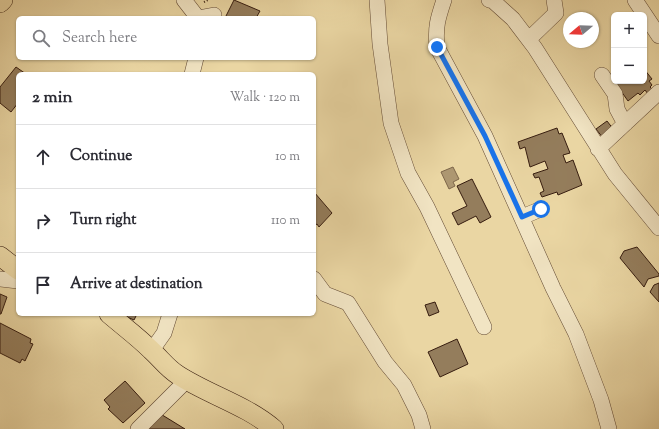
<!DOCTYPE html>
<meta charset="utf-8">
<style>
:root{--surface:#fff;--page:#f2f2f3;--text:#2b2b33;--muted:#7c7c81;--line:#e1e1e2}
body{margin:0;font-family:"Sorts Mill Goudy",serif;background:var(--page);color:var(--text)}
.controls{position:absolute;right:12px;top:12px;display:grid;overflow:hidden;border-radius:6px;box-shadow:0 1px 3px #0004}
.controls button{width:36px;height:36px;display:grid;place-items:center;padding:0;border:0;border-bottom:1px solid var(--line);background:var(--surface);color:var(--text);font:20px sans-serif}
.compass{position:absolute;left:563px;top:12px;width:36px;height:36px;border-radius:50%;background:var(--surface);box-shadow:0 1px 3px #0004;rotate:251deg}
.stop{position:absolute;width:12px;height:12px;margin:-9px;border:3px solid #1a73e8;border-radius:50%;background:#fff}
.stop.end{background:#1a73e8;border-color:#fff;box-shadow:0 1px 4px #0008}
.list{margin:0;padding:0;list-style:none}
h2{display:flex;justify-content:space-between;align-items:center;height:52px;margin:0;padding:0 16px;font-size:17px}
h2 small{font-size:13px;font-weight:400;color:var(--muted)}
.list li{display:grid;grid-template-columns:26px 1fr auto;gap:12px;align-items:center;box-sizing:border-box;height:64px;padding:0 16px;border-top:1px solid var(--line)}
.list b{display:block;font-size:15px;white-space:nowrap}
.list em{font-size:13px;font-style:normal;color:var(--muted)}
.icon{flex:none;width:22px;height:22px;fill:none;stroke:currentColor;stroke-width:2;stroke-linecap:round;stroke-linejoin:round}
.map{position:relative;flex:none;width:659px;height:429px;overflow:hidden}
.search{position:absolute;background:var(--surface);box-shadow:0 1px 3px #0004;left:16px;top:16px;width:300px;height:44px;display:flex;align-items:center;gap:10px;box-sizing:border-box;padding:0 14px;border-radius:6px;color:var(--muted);font-size:15px}
.panel{position:absolute;background:var(--surface);box-shadow:0 1px 3px #0004;left:16px;top:72px;width:300px;height:244px;border-radius:6px}
.map>svg:first-child{display:block}
</style>
<div class="map">
<svg width="659" height="429" viewBox="0 0 659 429">
<rect width="100%" height="100%" fill="#ead6a3"/>
<filter id="stains"><feTurbulence type="fractalNoise" baseFrequency=".005" numOctaves="4"/><feColorMatrix values="0 0 0 0 .2 0 0 0 0 .09 0 0 0 0 .02 0 0 0 .5 -.17"/></filter>
<radialGradient id="worn" r=".72"><stop offset=".6" stop-color="#630" stop-opacity="0"/><stop offset="1" stop-color="#630" stop-opacity=".3"/></radialGradient>
<path fill="#ad9771" stroke="#7d664a" d="M453 167 459 179 453 182 455 186 449 189 441 172Z"/>
<path fill="#947d5c" stroke="#361c0f" d="M234 0 260 11 256 18H225Z
M16 67 26 74H18V103L11 112 0 103V87Z
M644 69 652 79 649 81 652 85 650 87 653 90 648 94 645 90 640 95 638 93 628 101 614 81H644Z
M607 121 614 130 603 138 596 129Z
M557 128 559 134 562 133 570 153 563 155 566 163 573 160 582 185 558 195 557 192 542 197 540 193 544 191 539 177 535 178 533 174 548 169 545 161 530 167 525 147 520 149 518 142Z
M472 179 491 217 480 223 476 216 458 225 452 213 467 206 457 186Z
M314 192 332 213 319 227 317 224 314 226Z
M637 247 659 274V276L648 279 644 287 620 258 624 251Z
M659 283V302L650 292 654 285Z
M0 294 7 297 1 314H0Z
M435 302 439 312 429 316 425 305Z
M125 314H137L134 320 125 316Z
M0 323 31 339 30 343 33 344 25 361 22 359 20 363 0 353Z
M457 339 468 364 440 377 428 352Z
M125 381 145 403 123 423 108 409 110 407 104 400Z
M159 413 185 429H149Z"/>
<g fill="none" stroke-linecap="round" stroke-linejoin="round">
<defs>
<path id="minor" d="M184 0 198 18
M377 0 380 44 391 123 408 173 427 207 484 327
M444 0C438 18 435 27 437 47L485 136 553 288 576 334 601 400 609 429
M489 0 493 1 513 19 535 48 615 174 659 228
M635 0 659 36
M198 18 214 15
M529 39 556 13 554 0
M192 74 196 58
M602 75 615 94 617 109 625 124
M598 149 659 92
M522 217 541 209
M0 279 18 281
M314 279 325 294 348 303 385 362 404 385 419 415 423 429
M152 350 164 333 170 314
M138 429 187 380"/>
<path id="major" d="M0 3 3 0
M0 256 18 270
M109 314C123 326 138 337 151 350 161 359 167 368 178 375 209 395 246 405 274 429"/>
</defs>
<use href="#minor" stroke="#634a34" stroke-width="16"/>
<use href="#major" stroke="#361c0f" stroke-width="20"/>
<path stroke="#361c0f" stroke-width="2" stroke-dasharray="1 2" stroke-linecap="butt" d="M204 2 208 0"/>
<use href="#minor" stroke="#f1e4c3" stroke-width="15"/>
<use href="#major" stroke="#ead6a3" stroke-width="19"/>
</g>
<g fill="none" stroke-linecap="round" stroke-linejoin="round">
<path stroke="#1a73e8" stroke-width="5" d="M437 47 485 136 522 217 541 209"/>
</g>
<rect width="100%" height="100%" filter="url(#stains)"/>
<rect width="100%" height="100%" fill="url(#worn)"/>
</svg>
<div class="controls">
<button>+</button>
<button>−</button>
</div>
<svg class="compass" viewBox="-18 -18 36 36"><path d="M0-13l5 13h-10z" fill="#e53935"/><path d="M0 13l5-13h-10z" fill="#7c7c81"/></svg>
<div class="stop" style="left:541px;top:209px"></div>
<div class="stop end" style="left:437px;top:47px"></div>
<div class="search"><svg class="icon" aria-label="search" viewBox="0 0 24 24"><circle cx="10" cy="10" r="6"/><path d="M15 15l6 6"/></svg>Search here</div>
<section class="panel">
<h2>2 min<small>Walk · 120 m</small></h2>
<ul class="list">
<li><svg class="icon" aria-label="ahead" viewBox="0 0 24 24"><path d="M12 20V5M6 11l6-6 6 6"/></svg><div><b>Continue</b></div><em>10 m</em></li>
<li><svg class="icon" aria-label="right" viewBox="0 0 24 24"><path d="M7 20v-9h11M14 6l5 5-5 5"/></svg><div><b>Turn right</b></div><em>110 m</em></li>
<li><svg class="icon" aria-label="arrive" viewBox="0 0 24 24"><path d="M6 21V4h12l-3 4 3 4H6"/></svg><div><b>Arrive at destination</b></div></li>
</ul>
</section>
</div>
